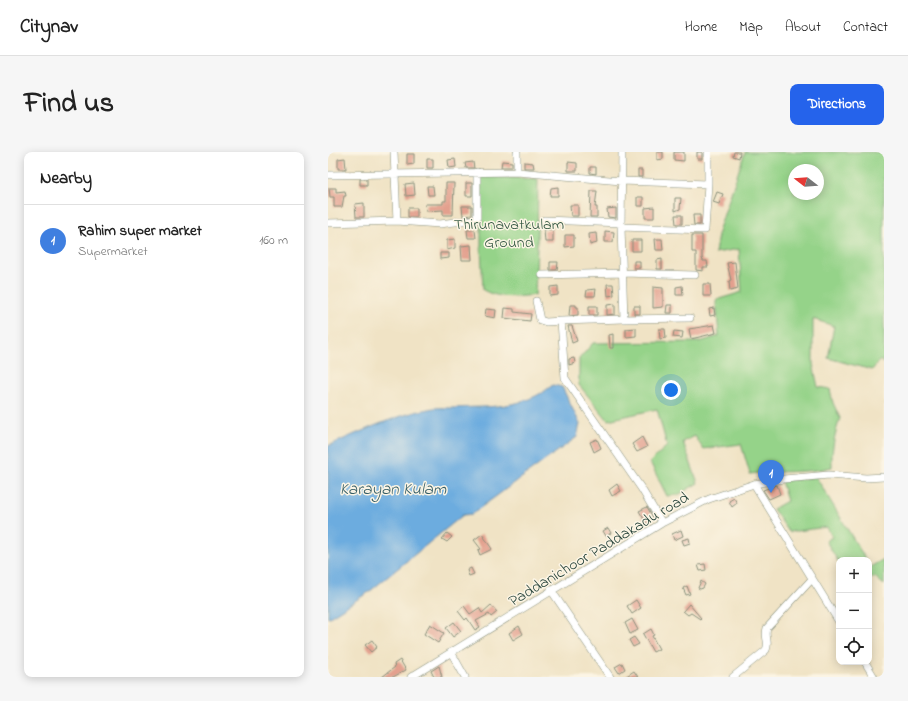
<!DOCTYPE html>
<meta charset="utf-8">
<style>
:root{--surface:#fff;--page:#f6f6f6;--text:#222;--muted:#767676;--line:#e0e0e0;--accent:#2563eb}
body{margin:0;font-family:"Indie Flower",sans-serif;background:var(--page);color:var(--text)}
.controls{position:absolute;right:12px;bottom:12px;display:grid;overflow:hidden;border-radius:8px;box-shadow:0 2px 10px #0003}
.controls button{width:36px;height:36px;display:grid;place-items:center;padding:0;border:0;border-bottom:1px solid var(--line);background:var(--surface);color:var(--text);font:20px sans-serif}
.compass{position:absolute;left:460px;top:12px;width:36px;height:36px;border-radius:50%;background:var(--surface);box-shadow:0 2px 10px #0003;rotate:287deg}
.you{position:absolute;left:343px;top:238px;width:14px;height:14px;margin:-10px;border:3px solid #fff;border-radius:50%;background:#1a73e8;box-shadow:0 0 0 6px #1a73e833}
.badge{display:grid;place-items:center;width:26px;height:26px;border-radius:50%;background:var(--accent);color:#fff;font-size:13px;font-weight:700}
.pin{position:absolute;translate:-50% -33px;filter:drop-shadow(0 1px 2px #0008)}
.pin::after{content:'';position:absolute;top:21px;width:14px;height:12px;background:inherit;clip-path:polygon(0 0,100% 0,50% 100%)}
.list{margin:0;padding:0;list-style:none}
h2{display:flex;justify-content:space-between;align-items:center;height:52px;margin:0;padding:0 16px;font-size:17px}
h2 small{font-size:13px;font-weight:400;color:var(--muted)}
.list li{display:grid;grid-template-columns:26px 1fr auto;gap:12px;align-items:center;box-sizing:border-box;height:72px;padding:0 16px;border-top:1px solid var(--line)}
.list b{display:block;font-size:15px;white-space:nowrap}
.list p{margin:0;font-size:13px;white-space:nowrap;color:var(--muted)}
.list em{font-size:13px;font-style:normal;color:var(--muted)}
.icon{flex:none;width:22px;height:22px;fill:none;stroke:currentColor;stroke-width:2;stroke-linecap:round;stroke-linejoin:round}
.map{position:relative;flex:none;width:556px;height:525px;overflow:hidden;border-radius:8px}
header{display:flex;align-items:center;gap:24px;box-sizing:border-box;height:56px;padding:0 20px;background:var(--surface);border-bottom:1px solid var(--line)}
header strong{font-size:19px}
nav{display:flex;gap:22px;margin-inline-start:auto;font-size:14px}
.intro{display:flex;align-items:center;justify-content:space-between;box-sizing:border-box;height:96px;padding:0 24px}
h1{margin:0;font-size:28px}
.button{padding:10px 18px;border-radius:8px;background:var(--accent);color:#fff;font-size:14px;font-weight:700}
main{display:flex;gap:24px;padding:0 24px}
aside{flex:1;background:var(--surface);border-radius:8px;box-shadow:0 2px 10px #0003}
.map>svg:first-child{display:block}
</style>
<header>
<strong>Citynav</strong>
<nav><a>Home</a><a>Map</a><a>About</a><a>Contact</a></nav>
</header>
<div class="intro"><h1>Find us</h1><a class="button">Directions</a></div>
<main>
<aside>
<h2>Nearby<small></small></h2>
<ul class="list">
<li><span class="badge" style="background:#3f7fe0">1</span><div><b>Rahim super market</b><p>Supermarket</p></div><em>160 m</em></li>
</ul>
</aside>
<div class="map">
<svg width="556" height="525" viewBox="0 0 556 525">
<rect width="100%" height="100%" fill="#fcf5e5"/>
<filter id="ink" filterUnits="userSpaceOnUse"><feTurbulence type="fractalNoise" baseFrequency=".025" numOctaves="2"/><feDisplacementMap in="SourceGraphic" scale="8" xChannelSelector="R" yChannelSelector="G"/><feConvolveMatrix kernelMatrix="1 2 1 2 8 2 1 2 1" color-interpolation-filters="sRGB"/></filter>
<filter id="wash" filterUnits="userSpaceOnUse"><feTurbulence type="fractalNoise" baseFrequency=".012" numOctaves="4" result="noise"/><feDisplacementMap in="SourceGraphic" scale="16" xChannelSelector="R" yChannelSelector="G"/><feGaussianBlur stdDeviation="0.9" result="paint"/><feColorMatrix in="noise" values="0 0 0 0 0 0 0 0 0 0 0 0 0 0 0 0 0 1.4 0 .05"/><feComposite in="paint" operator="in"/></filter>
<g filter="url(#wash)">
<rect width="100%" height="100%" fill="#f0e3c5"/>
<path fill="#95d389" stroke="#5a885e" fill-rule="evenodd" d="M417 0H556V211L552 208 544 218 500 206 506 174 485 167V212L490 235 502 237 505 251 512 266C507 281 503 298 504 315 478 322 449 318 422 322L413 292 375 297 367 284 355 290 370 331 350 343 339 344 322 310 339 294 329 257 280 268 251 233V207L265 191 371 190 391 184 388 148 414 140 411 97 387 101 391 77ZM466 18H490V42H466Z
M152 24 210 27 209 96 207 143C189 145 171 147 155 138L153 96V29Z
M488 325 538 408H511V411L498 389 504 385 499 375 461 380 445 357 459 349 453 329Z
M556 407V433L547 425 541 427V413L542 415Z"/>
<path fill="#6cacdf" stroke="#46748a" d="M225 233 234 235 252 272 249 285 144 362 135 363 41 440 0 466V294C32 280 65 264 100 257 107 255 116 256 124 256 163 254 193 258 225 233Z"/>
<g id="blocks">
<path fill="#e3a08e" d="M329 0H335V7L329 8Z
M346 0H356V9L346 8Z
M369 0H374V7H369Z
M406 0H412L411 6 405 4Z
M79 2H86V12L79 13Z
M17 6 18 17H10V7Z
M99 7H105V16H99Z
M127 7 128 15 121 16 120 8Z
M174 9 184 10V15H173Z
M145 10 146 16H138L137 11Z
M196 10 205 11 206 16H196Z
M240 10 249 11V19H240Z
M262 15H268V22L262 21Z
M310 18H314V25H310Z
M32 27H39V33H32Z
M86 31 87 43 78 44 77 32Z
M118 31H126L125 63H115V58L98 59 97 52H115V49H118Z
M138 31H144V44H138Z
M99 34H105L106 43H100Z
M230 35V44H222L223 36Z
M1 36H8V40L17 39 18 44H16L14 55H6V45H2Z
M263 39H269L267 55H269V65H262Z
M389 40 395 42 391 52 385 50Z
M309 45H315V54H309Z
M347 46H353L352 57 347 59Z
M36 51V65H28L27 52Z
M242 53H250V64H243Z
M134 54H144V63L135 64Z
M326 55V66H317V56Z
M80 56H89V65H80Z
M288 56V66L280 65 279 57Z
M347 63H354V72H348Z
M365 63H372V73H366Z
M225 77V90H217L216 78Z
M139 78H147L148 86H140Z
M277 79 286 80 285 90H277Z
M268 81 269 91 262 93 261 82Z
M237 83H246V94L237 95Z
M364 83H374V106L375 109H379L380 115H375V119L368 118V100H364Z
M127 87V96L119 98V88Z
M327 87H334L335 98H328Z
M304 88H313V99H304Z
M143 93 144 108H134L133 94Z
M112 101H121V106L112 107Z
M334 107V117H329V108Z
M306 109H312V116H306Z
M222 110H230L229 118H222Z
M407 110 410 137 402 139 401 129 403 128 399 111Z
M279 132H285L286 143 280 144Z
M375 132H382L383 144H375Z
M230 134V143L222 144V135Z
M354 134 355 143H348V135Z
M325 135 335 136V155L325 156Z
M268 137 267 144H258L259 138Z
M287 152V162L279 163V153Z
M242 153H248V155H250V163L241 164Z
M339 153H344V161H338Z
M261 154H269V163H261Z
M306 154H312V162H306Z
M177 156 186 157V160L203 162 202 169 176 166Z
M386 156 387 163 382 164 381 157Z
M158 157 168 158 167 166 157 164Z
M386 173 388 181 363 187 361 177Z
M240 174H244L249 189 244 191Z
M308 176V184L298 185V177Z
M331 177H337L338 186 332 187Z
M346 179 355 180 354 186 345 185Z
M285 182V196H282L281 183Z
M246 206 247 211 241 213V207Z
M314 285 319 295 309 300 304 292Z
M269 287 273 296 266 300 262 290Z
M289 332 293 339 284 344 281 338Z
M449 333 452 342 441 347 435 338Z
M406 346 409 351 404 355 401 349Z
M319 355 326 367 319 372 311 359Z
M280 376 283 381 278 384 275 379Z
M353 378 355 384 346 388 344 382Z
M119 381 124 385 119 390 114 387Z
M154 382 164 397 152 403 150 398 153 397 146 388Z
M361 386 362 391 356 393 354 388Z
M377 412 378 418 372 419 370 413Z
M143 416 146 422 141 424 139 418Z
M373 429 377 432 375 436 372 437 370 436Z
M359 434 362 442 358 443 355 436Z
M308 448 313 456 304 462 299 454Z
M361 452 373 466 372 467 363 461 360 463 355 459Z
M163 453 169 460 163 465 161 462 148 469 152 475 147 478 139 466 137 468 130 459 136 454 142 462 151 456 154 461Z
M304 467 310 478 302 482 297 471Z
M126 470 133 479 125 485 118 476Z
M102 472 116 481 110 491 96 482Z
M191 474 195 482 185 488 181 481Z
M323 477 326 483 324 484 331 497 325 500 315 482Z
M306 485 311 492 305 495 301 488Z
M44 488 49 495 43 500 37 493Z
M72 508 78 518 65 525H54L67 515 66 512Z
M294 511 297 517 291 521 287 515Z
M111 514 114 525H106L103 519Z
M306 519 310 525H297Z"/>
</g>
</g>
<g filter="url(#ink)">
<use href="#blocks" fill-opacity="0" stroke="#88907c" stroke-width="1"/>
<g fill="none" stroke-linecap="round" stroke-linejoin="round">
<defs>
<path id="minor" d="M66 0 69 69
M189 0V20
M294 0 293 75 296 167 233 169 237 226 313 336 334 371
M0 23 189 20 293 29 380 32V0
M216 68 293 71
M0 71 69 69 112 72 149 67V20
M293 75 377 78 380 32
M214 123 295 121 367 123
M208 149 212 168 218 170 233 169
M296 167 362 166
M426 332 511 470
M223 438 282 525
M123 500 137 525
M537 510 546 525
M83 525 334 371 381 347 426 332 456 327 501 323 538 326 556 325
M405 525 438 498C442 490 436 486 439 476L484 427"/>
</defs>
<use href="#minor" stroke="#88907c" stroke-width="8"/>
<use href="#minor" stroke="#fff" stroke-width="7"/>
</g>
</g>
<g text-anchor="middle" stroke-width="3" stroke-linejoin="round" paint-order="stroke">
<g font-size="16" fill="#375b45" stroke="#fcf5e5">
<text x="181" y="77">Thirunavatkulam<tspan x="181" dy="18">Ground</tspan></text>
</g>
<g font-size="16" fill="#1f3d34" stroke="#fcf5e5">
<text transform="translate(270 396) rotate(-31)" y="6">Paddanichoor Paddakadu road</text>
</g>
<g font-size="17" font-style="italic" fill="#365e67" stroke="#fcf5e5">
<text x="65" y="342">Karayan Kulam</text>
</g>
</g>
</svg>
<div class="controls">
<button>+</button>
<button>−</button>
<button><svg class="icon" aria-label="locate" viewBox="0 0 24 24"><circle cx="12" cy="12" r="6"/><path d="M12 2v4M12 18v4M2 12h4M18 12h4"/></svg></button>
</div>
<svg class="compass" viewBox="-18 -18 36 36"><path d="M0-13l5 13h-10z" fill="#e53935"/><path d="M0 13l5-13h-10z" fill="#767676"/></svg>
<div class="you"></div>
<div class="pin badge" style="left:443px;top:341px;background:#3f7fe0">1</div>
</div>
</main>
